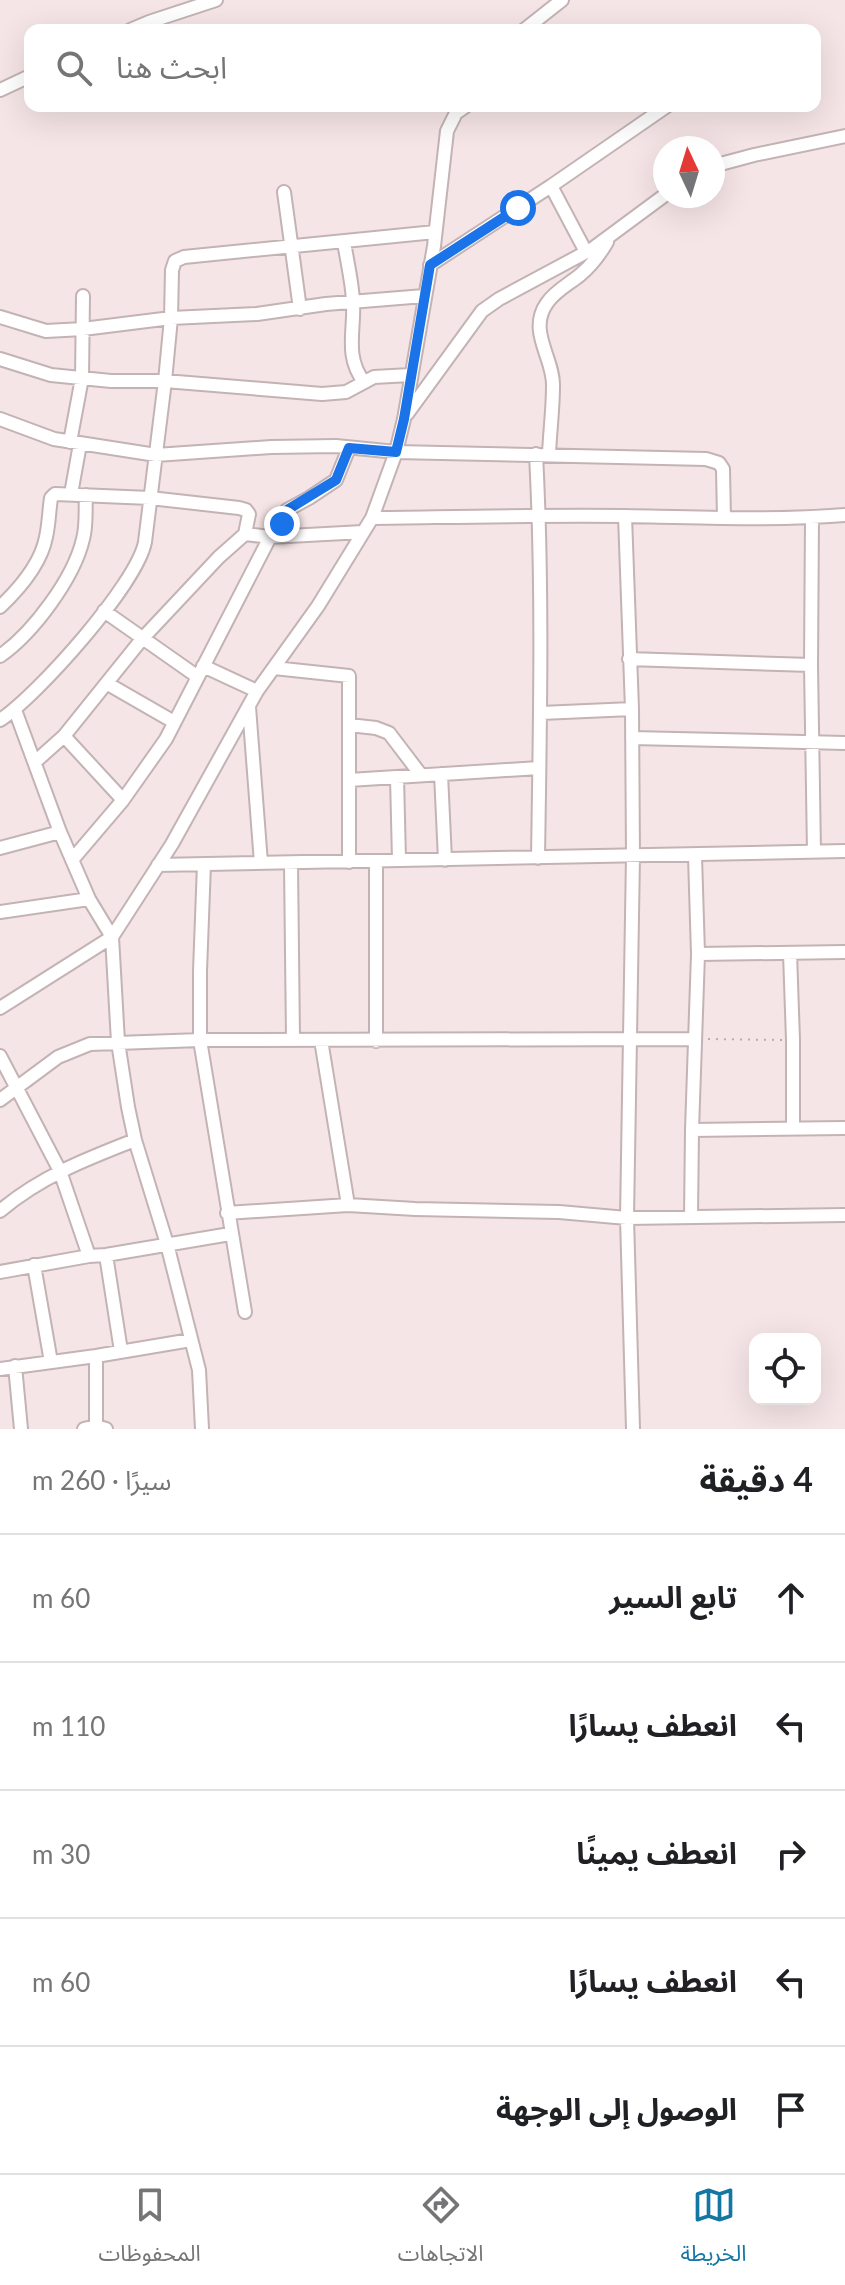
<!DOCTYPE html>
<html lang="ar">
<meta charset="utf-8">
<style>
:root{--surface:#fff;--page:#f6f6f6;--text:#202124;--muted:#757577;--line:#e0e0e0;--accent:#1476a3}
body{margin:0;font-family:Lato,"Noto Sans Arabic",sans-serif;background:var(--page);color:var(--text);direction:rtl}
.controls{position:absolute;right:24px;bottom:24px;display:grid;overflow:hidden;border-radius:16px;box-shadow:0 8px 32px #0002}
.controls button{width:72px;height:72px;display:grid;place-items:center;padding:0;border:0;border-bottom:2px solid var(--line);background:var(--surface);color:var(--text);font:40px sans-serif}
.compass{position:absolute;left:653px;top:136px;width:72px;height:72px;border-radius:50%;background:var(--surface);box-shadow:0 8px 32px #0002;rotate:356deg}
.stop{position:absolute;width:24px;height:24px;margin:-18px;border:6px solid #1a73e8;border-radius:50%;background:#fff}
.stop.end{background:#1a73e8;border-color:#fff;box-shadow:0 2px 8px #0008}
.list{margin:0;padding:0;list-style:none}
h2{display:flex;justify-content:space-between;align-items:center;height:104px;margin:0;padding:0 32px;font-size:34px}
h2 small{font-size:26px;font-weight:400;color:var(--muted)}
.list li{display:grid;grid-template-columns:52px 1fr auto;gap:24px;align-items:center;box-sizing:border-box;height:128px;padding:0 32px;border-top:2px solid var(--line)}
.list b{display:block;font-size:30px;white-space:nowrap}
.list em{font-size:26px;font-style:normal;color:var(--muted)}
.icon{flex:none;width:44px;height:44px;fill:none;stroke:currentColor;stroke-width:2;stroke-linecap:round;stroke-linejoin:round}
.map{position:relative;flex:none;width:845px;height:1429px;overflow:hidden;direction:ltr}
.search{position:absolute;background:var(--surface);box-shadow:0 8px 32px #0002;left:24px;right:24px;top:24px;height:88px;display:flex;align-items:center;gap:20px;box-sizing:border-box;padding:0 28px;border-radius:16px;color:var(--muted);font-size:30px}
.sheet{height:744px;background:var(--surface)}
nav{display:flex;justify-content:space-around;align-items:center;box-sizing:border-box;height:112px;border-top:2px solid var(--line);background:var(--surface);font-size:22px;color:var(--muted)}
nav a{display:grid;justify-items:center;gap:4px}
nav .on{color:var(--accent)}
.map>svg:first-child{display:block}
</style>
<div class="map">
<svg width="845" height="1429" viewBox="0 0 845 1429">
<rect width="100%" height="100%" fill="#f6e5e6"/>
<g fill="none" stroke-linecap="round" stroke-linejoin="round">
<defs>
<path id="minor" d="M130 30 149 22 216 0
M524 30 562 0
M0 90 30 76
M713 166 754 155 845 136
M551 186 586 252
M284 192 300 309
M344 242C347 261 352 281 353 301 355 330 344 356 364 382
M430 265 551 186 667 106
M0 317 46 331 83 329 171 318 257 314 326 304 424 296
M0 359 51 375 111 381H165L322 394 346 392 374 377 410 375
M407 414 482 311 499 299 592 249 665 195
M0 419 54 439 156 455 271 447 336 446 396 452 706 459 719 463 723 469 724 518
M70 442 82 378 83 296
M536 454C543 589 540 723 538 858
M549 454C550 431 553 409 553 386 554 358 527 331 547 303 555 291 569 284 580 275 591 266 600 254 607 242
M71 494 80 444
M625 516 632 709 633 856 627 1218 633 1429
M812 517 811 665 814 852
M372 518C456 517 540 515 624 516 697 517 771 521 845 515
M245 534 270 537 363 532
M281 536 283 517 287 510 309 498 336 480 349 448
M0 607C19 589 41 564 46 537 49 524 49 511 51 498L55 494 150 498 239 508 246 510 249 514 245 534 219 557 142 639 64 736 35 762
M104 611 198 677
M0 656C33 633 74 578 83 539 87 525 85 509 86 495
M629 659 811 665
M203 666 257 691
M274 668 349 676V862
M108 684 174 722
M249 707 261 863
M15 710 60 832 89 899 112 937 118 1042 128 1107 135 1140 167 1244 199 1370 202 1429
M541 713 632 709
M0 720C37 696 137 584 145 542L165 381 171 318 172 270 175 261 184 257 435 232
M349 725 376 728 389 733 421 775
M64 736 123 800
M632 738 845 743
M441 774 445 860
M397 777 399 860
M349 780 539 768
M0 848 60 832
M72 860 123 800 166 739 270 537
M376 862V1041
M291 863 293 1040
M204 864 200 971V1040L245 1312
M158 865 845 851
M0 912 89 899
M790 953 793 1040V1128
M698 954 845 952
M0 1008 112 937 172 844 257 691 318 606 372 518 396 452 404 419 434 246 447 131 456 113 466 106
M321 1040 348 1205
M0 1056 60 1171 89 1256
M0 1100 58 1057 90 1044 200 1040 695 1039
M692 1130 845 1128
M0 1211C40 1177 86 1159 135 1140
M227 1213 348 1205 415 1209 559 1212 627 1218 845 1215
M691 1217 692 1130 698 954 695 856
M106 1255 121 1351
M34 1265 51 1362
M0 1272 89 1256 106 1255 230 1234
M15 1366 21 1429
M0 1369 96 1356 191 1340
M96 1426V1356
M84 1429 96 1426 106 1429"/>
</defs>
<use href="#minor" stroke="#c3b3b5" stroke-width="16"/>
<path stroke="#baacad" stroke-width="2" stroke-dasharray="2 6" stroke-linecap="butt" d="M708 1039 782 1040"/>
<use href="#minor" stroke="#fff" stroke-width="12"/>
</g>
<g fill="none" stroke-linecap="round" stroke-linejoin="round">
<path stroke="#1a73e8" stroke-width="10" d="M282 524 287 510 336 480 349 448 396 452 404 419 430 265 518 208"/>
</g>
</svg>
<div class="controls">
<button><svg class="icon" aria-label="locate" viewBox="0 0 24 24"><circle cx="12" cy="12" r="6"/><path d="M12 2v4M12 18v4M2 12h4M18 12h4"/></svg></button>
</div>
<svg class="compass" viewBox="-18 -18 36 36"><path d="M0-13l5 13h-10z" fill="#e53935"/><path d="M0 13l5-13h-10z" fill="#757577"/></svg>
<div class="stop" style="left:518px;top:208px"></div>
<div class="stop end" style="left:282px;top:524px"></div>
<div class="search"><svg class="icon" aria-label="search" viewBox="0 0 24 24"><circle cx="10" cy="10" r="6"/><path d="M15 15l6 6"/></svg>ابحث هنا</div>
</div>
<section class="sheet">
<h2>4 دقيقة<small>سيرًا · 260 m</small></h2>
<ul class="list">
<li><svg class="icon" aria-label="ahead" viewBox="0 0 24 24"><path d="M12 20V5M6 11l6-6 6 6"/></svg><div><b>تابع السير</b></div><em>60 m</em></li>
<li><svg class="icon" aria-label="left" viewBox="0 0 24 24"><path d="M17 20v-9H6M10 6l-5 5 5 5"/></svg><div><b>انعطف يسارًا</b></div><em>110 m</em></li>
<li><svg class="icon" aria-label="right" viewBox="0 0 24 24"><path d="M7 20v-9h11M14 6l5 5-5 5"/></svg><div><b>انعطف يمينًا</b></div><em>30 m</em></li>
<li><svg class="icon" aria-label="left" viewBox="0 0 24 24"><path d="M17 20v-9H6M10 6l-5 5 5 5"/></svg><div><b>انعطف يسارًا</b></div><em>60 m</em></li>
<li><svg class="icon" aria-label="arrive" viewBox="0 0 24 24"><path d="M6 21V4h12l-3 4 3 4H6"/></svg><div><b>الوصول إلى الوجهة</b></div></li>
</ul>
</section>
<nav>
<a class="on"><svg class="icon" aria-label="map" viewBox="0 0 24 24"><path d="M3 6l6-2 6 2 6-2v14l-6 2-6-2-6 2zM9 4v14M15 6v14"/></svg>الخريطة</a>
<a><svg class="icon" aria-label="directions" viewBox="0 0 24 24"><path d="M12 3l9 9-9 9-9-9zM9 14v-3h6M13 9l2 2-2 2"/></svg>الاتجاهات</a>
<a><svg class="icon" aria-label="saved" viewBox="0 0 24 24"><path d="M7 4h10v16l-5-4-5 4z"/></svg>المحفوظات</a>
</nav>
